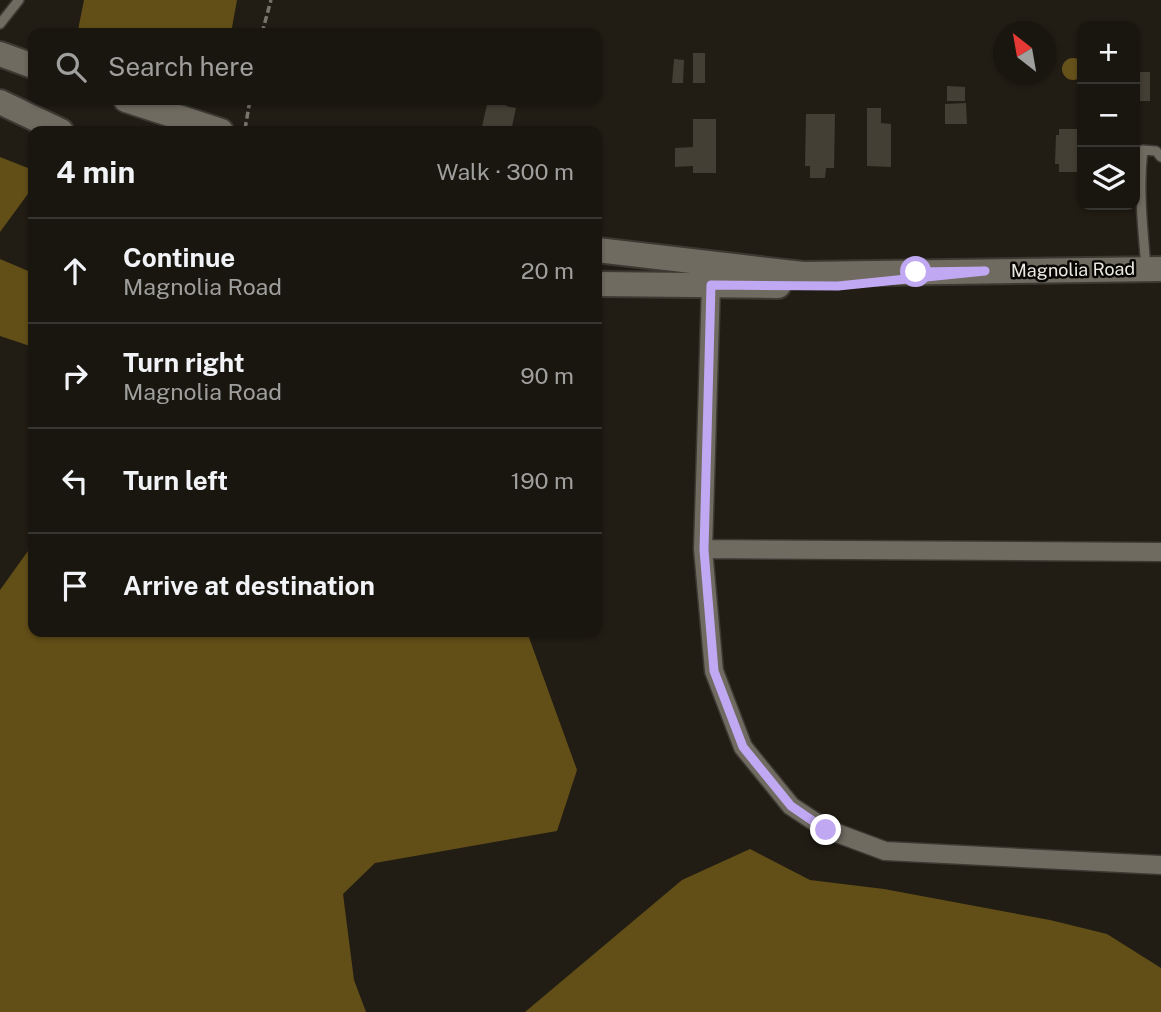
<!DOCTYPE html>
<meta charset="utf-8">
<style>
:root{--surface:#19160f;--page:#26231d;--text:#f1f3f6;--muted:#9f9f9e;--line:#37352f}
body{margin:0;font-family:"Public Sans",sans-serif;background:var(--page);color:var(--text)}
.controls{position:absolute;right:21px;top:21px;display:grid;overflow:hidden;border-radius:14px;box-shadow:0 2px 5px #0004}
.controls button{width:63px;height:63px;display:grid;place-items:center;padding:0;border:0;border-bottom:2px solid var(--line);background:var(--surface);color:var(--text);font:35px sans-serif}
.compass{position:absolute;left:993px;top:21px;width:63px;height:63px;border-radius:50%;background:var(--surface);box-shadow:0 2px 5px #0004;rotate:329deg}
.stop{position:absolute;width:21px;height:21px;margin:-16px;border:5px solid #c0a8f3;border-radius:50%;background:#fff}
.stop.end{background:#c0a8f3;border-color:#fff;box-shadow:0 2px 7px #0008}
.list{margin:0;padding:0;list-style:none}
h2{display:flex;justify-content:space-between;align-items:center;height:91px;margin:0;padding:0 28px;font-size:30px}
h2 small{font-size:23px;font-weight:400;color:var(--muted)}
.list li{display:grid;grid-template-columns:46px 1fr auto;gap:21px;align-items:center;box-sizing:border-box;height:105px;padding:0 28px;border-top:2px solid var(--line)}
.list b{display:block;font-size:26px;white-space:nowrap}
.list p{margin:0;font-size:23px;white-space:nowrap;color:var(--muted)}
.list em{font-size:23px;font-style:normal;color:var(--muted)}
.icon{flex:none;width:38px;height:38px;fill:none;stroke:currentColor;stroke-width:2;stroke-linecap:round;stroke-linejoin:round}
.map{position:relative;flex:none;width:1161px;height:1012px;overflow:hidden}
.search{position:absolute;background:var(--surface);box-shadow:0 2px 5px #0004;left:28px;top:28px;width:574px;height:77px;display:flex;align-items:center;gap:18px;box-sizing:border-box;padding:0 24px;border-radius:14px;color:var(--muted);font-size:26px}
.panel{position:absolute;background:var(--surface);box-shadow:0 2px 5px #0004;left:28px;top:126px;width:574px;height:511px;border-radius:14px}
.map>svg:first-child{display:block}
</style>
<div class="map">
<svg width="1161" height="1012" viewBox="0 0 1161 1012">
<rect width="100%" height="100%" fill="#211d14"/>
<path fill="#624e17" d="M84 0H237L231 33H87L78 30Z
M0 157 33 170V187L0 232Z
M0 259 33 273V347L0 336Z
M33 544V632H527L577 770 557 831 375 863 343 894 354 980 366 1012H0V590Z
M750 849 810 880 884 889 1050 920 1107 934 1161 968V1012H525L682 880Z"/>
<path fill="#65511a" d="M1062 69a11 11 0 1 1 22 0a11 11 0 1 1-22 0Z"/>
<path fill="#433f35" d="M693 53H705V83H693Z
M674 59 684 60 683 83H672Z
M1135 72H1150V101H1135Z
M947 86 965 87V101H947Z
M488 100H507L506 106 516 108 511 131H481Z
M966 103 967 124H945V104Z
M867 108H881V123L891 124V167L867 166Z
M806 114H835L834 168H826L825 178H810V166H805Z
M693 119H716V173H693V166L675 167V148L693 147Z
M1059 129H1082V172H1059V164H1055L1056 135H1059Z"/>
<g fill="none" stroke-linecap="round" stroke-linejoin="round">
<defs>
<path id="service" d="M0 24 19 0
M1146 268C1143 229 1138 190 1143 150L1156 151 1161 157"/>
<path id="minor" d="M711 285 703 549 714 671 743 747 791 806 826 829 885 851 1161 865
M703 549 1161 552"/>
<path id="secondary" d="M0 54 33 66
M126 100 221 131
M0 102 61 131
M597 250 803 274 1161 269
M597 284 778 286"/>
</defs>
<use href="#service" stroke="#3c3933" stroke-width="12"/>
<use href="#minor" stroke="#3c3933" stroke-width="21"/>
<use href="#secondary" stroke="#3c3933" stroke-width="28"/>
<path stroke="#79756d" stroke-width="3.5" stroke-dasharray="7 3.5" stroke-linecap="butt" d="M262 33 271 0
M245 129 250 100"/>
<use href="#service" stroke="#706b60" stroke-width="9"/>
<use href="#minor" stroke="#706b60" stroke-width="18"/>
<use href="#secondary" stroke="#706b60" stroke-width="24"/>
</g>
<g fill="none" stroke-linecap="round" stroke-linejoin="round">
<path stroke="#c0a8f3" stroke-width="9" d="M826 830 791 806 743 747 714 671 704 550 711 285 838 286 985 271 916 272"/>
</g>
<g text-anchor="middle" stroke-width="5" stroke-linejoin="round" paint-order="stroke">
<g font-size="18" fill="#ebe9e2" stroke="#090704">
<text transform="translate(1073 270) rotate(-1)" y="6">Magnolia Road</text>
</g>
</g>
</svg>
<div class="controls">
<button>+</button>
<button>−</button>
<button><svg class="icon" aria-label="layers" viewBox="0 0 24 24"><path d="M12 4l9 5-9 5-9-5zM3 14l9 5 9-5"/></svg></button>
</div>
<svg class="compass" viewBox="-18 -18 36 36"><path d="M0-13l5 13h-10z" fill="#e53935"/><path d="M0 13l5-13h-10z" fill="#9f9f9e"/></svg>
<div class="stop" style="left:916px;top:272px"></div>
<div class="stop end" style="left:826px;top:830px"></div>
<div class="search"><svg class="icon" aria-label="search" viewBox="0 0 24 24"><circle cx="10" cy="10" r="6"/><path d="M15 15l6 6"/></svg>Search here</div>
<section class="panel">
<h2>4 min<small>Walk · 300 m</small></h2>
<ul class="list">
<li><svg class="icon" aria-label="ahead" viewBox="0 0 24 24"><path d="M12 20V5M6 11l6-6 6 6"/></svg><div><b>Continue</b><p>Magnolia Road</p></div><em>20 m</em></li>
<li><svg class="icon" aria-label="right" viewBox="0 0 24 24"><path d="M7 20v-9h11M14 6l5 5-5 5"/></svg><div><b>Turn right</b><p>Magnolia Road</p></div><em>90 m</em></li>
<li><svg class="icon" aria-label="left" viewBox="0 0 24 24"><path d="M17 20v-9H6M10 6l-5 5 5 5"/></svg><div><b>Turn left</b></div><em>190 m</em></li>
<li><svg class="icon" aria-label="arrive" viewBox="0 0 24 24"><path d="M6 21V4h12l-3 4 3 4H6"/></svg><div><b>Arrive at destination</b></div></li>
</ul>
</section>
</div>
